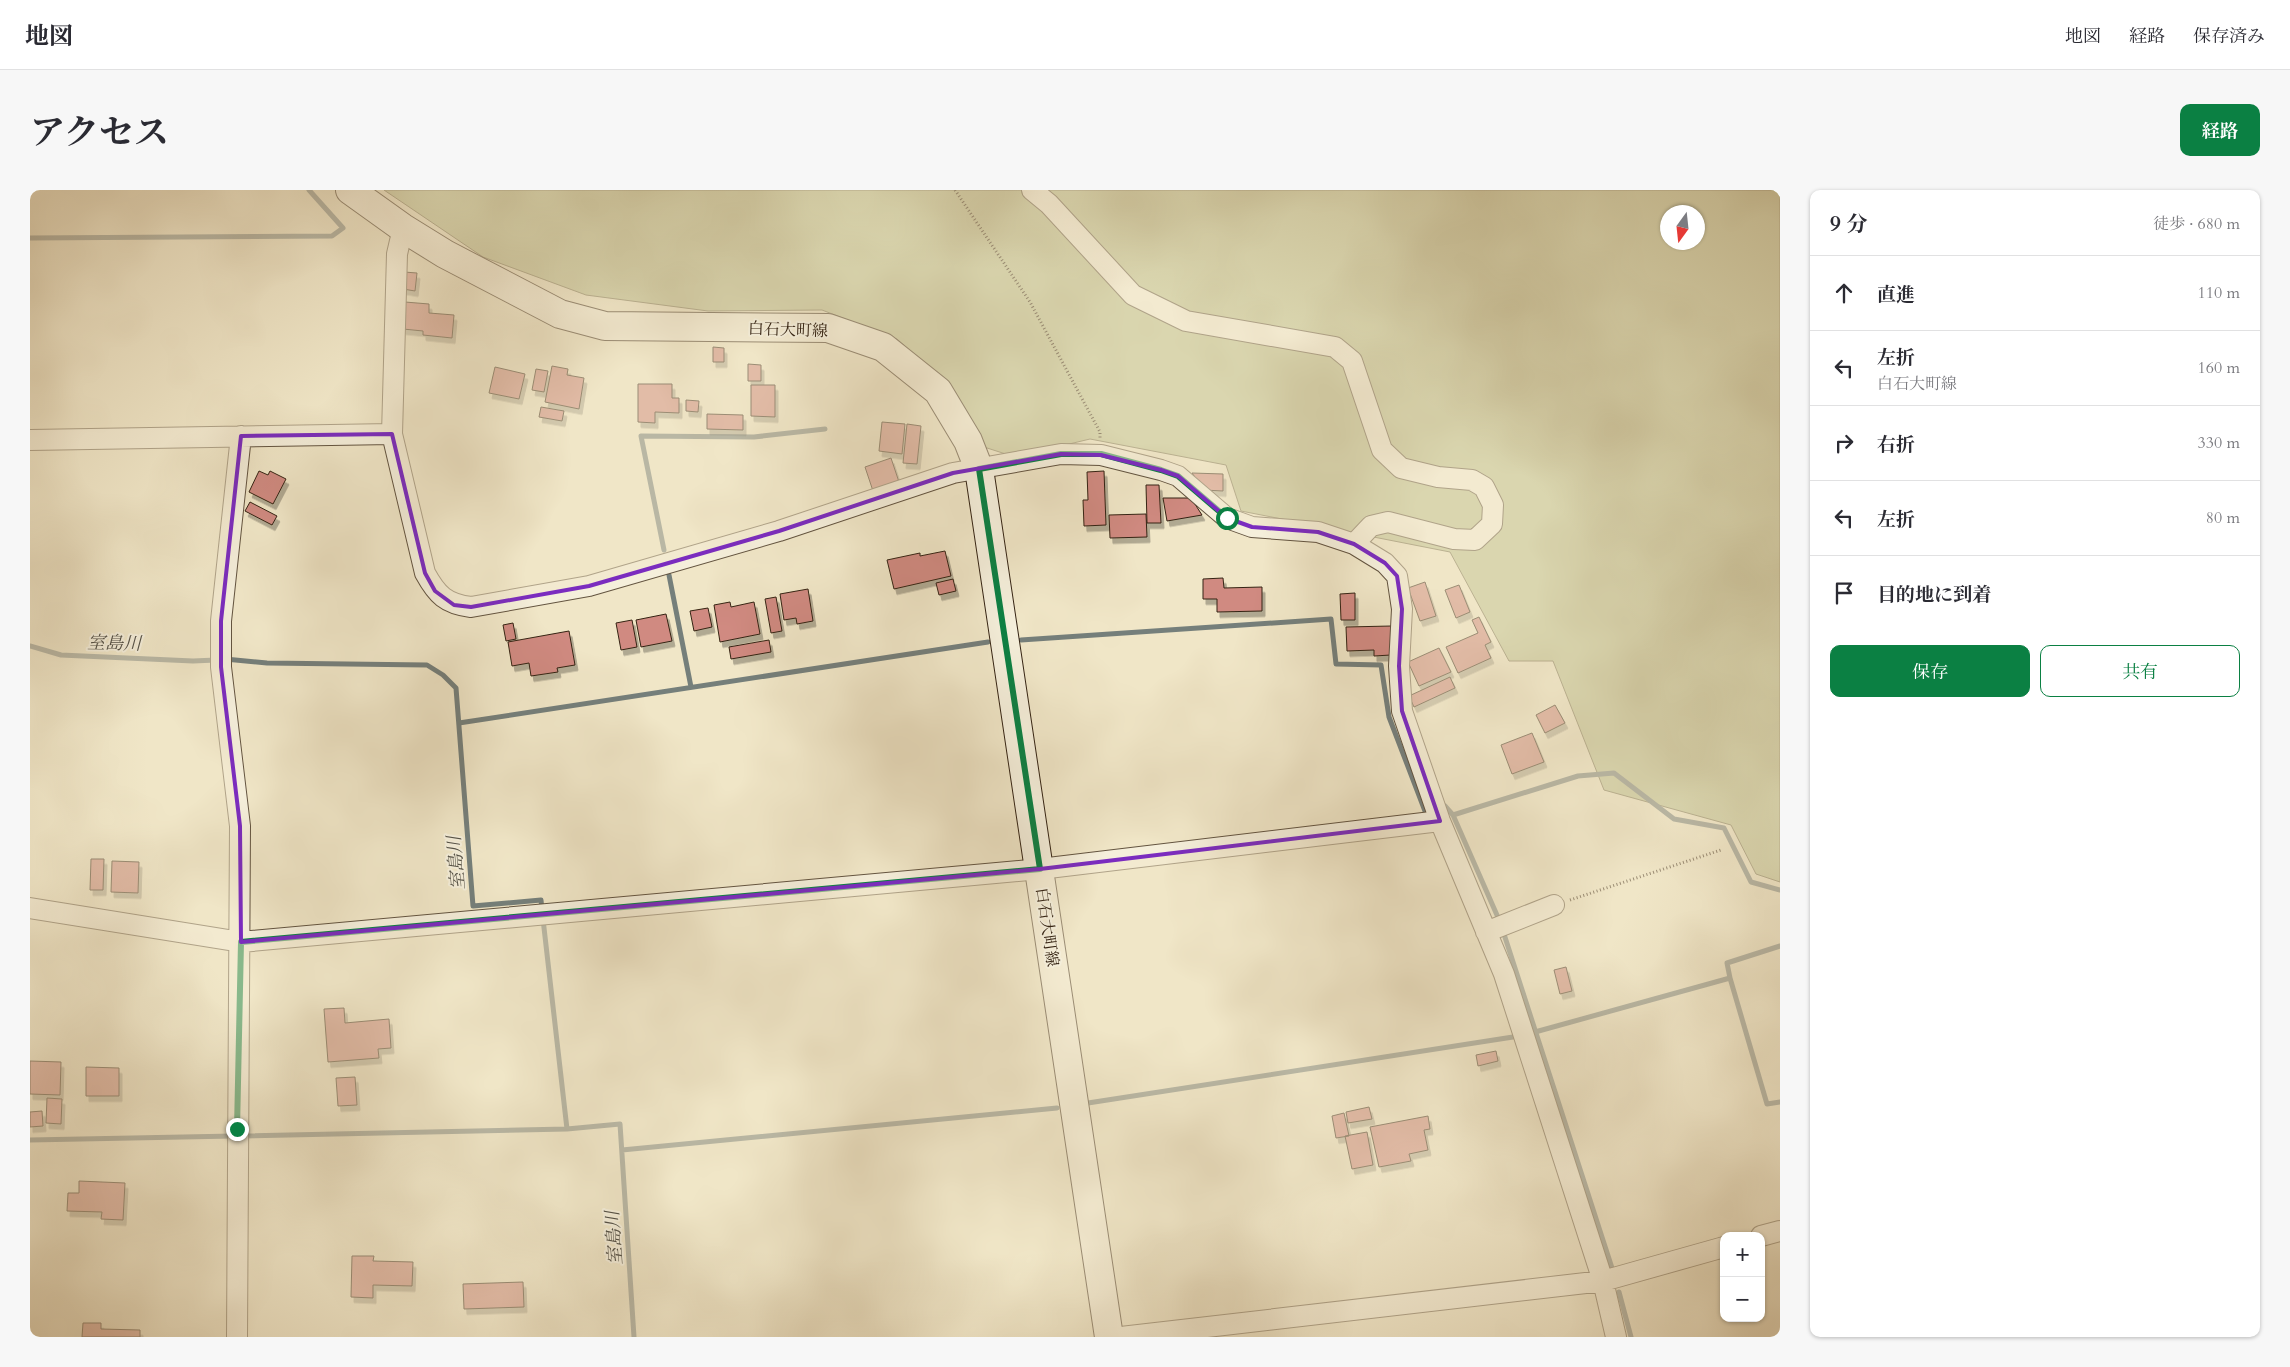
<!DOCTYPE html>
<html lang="ja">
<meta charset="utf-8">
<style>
:root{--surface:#fff;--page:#f7f7f7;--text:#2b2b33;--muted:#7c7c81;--line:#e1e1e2;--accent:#0b8043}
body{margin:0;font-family:Cardo,"Noto Serif JP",serif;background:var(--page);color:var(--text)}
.controls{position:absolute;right:15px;bottom:15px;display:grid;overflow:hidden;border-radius:10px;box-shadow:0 1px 4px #0004}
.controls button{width:45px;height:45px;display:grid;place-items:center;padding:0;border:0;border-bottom:1px solid var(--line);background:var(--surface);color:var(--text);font:25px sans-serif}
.compass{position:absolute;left:1630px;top:15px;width:45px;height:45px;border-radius:50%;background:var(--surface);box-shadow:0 1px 4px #0004;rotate:195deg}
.stop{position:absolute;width:15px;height:15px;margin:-11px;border:4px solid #0b8043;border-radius:50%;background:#fff}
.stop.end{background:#0b8043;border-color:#fff;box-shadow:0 1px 5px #0008}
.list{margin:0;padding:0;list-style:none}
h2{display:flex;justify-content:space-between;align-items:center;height:65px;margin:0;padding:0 20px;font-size:21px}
h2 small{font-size:16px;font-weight:400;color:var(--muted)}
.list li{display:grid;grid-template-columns:32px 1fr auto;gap:15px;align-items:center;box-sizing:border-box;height:75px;padding:0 20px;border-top:1px solid var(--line)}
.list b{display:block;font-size:19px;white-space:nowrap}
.list p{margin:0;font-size:16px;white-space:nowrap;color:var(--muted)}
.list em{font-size:16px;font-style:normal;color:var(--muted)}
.actions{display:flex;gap:10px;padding:15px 20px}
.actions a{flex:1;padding:11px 0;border:1px solid var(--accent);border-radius:10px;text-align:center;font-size:18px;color:var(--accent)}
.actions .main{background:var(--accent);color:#fff}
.icon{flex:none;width:28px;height:28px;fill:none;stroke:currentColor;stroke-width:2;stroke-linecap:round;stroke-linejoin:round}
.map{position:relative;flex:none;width:1750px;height:1147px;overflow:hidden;border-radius:10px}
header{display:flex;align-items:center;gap:30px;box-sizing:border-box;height:70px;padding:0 25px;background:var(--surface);border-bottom:1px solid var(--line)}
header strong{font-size:24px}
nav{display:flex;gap:28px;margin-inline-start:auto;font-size:18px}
.intro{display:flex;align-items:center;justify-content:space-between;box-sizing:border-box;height:120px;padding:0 30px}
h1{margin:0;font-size:35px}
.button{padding:12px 22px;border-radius:10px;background:var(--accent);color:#fff;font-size:18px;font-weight:700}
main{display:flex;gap:30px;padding:0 30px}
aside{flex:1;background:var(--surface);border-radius:10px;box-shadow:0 1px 4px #0004}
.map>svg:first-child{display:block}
</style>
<header>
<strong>地図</strong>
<nav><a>地図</a><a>経路</a><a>保存済み</a></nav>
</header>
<div class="intro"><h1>アクセス</h1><a class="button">経路</a></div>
<main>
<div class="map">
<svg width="1750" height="1147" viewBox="0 0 1750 1147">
<defs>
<filter id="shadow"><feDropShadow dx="3" dy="5.5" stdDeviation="0" flood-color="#0004"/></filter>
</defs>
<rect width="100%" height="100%" fill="#f0e6c7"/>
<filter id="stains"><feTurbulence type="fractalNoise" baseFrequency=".004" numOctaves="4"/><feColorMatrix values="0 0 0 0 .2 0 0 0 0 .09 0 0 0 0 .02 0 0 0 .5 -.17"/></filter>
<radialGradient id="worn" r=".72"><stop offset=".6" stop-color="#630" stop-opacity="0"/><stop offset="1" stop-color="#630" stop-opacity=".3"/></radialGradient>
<path fill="#bfc392" stroke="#7a7352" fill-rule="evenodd" d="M354 0H1750V692L1726 684 1701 635 1574 600 1523 471H1479L1420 362 1211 321 1196 275 1060 249 985 267 954 257 919 196 867 149 792 120 678 121 556 105 453 67ZM1638 22H1668V52H1638Z"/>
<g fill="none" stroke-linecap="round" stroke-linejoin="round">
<path stroke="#757f7b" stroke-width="5" d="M0 48 302 46 313 38 279 0
M634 360 611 246 724 247 795 239
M639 385 661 497
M991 450 1301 429 1306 474 1351 475 1359 527 1395 621
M0 456 31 465 163 471 186 470
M195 469 237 473 397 475 413 485 426 498 443 716 511 710 512 720
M429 533 958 452
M1415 616 1423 625 1470 732
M1423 625 1548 586 1584 583 1644 629 1694 638 1721 692 1750 700
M513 729 537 939 590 934 604 1147
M1473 741 1582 1078
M1700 788 1697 773 1750 756
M1505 842 1700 788 1737 914 1750 912
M1058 913 1483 847
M212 946 537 939
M0 950 204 946
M592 960 1027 918
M1589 1102 1601 1147"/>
</g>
<path fill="#d08a81" stroke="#342313" filter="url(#shadow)" d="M374 82 387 83 385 101 373 99Z
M375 112 399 114V123L424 125 422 148 393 145V141L373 139Z
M683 157 694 158V172H683Z
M718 174 731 175V191H718Z
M522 176 538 179 537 185 554 188 549 219 515 212Z
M465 177 495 184 489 209 459 203Z
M506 179 518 181 514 202 502 200Z
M608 194H642V208H649V223L625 222V233L608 232Z
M721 195H745V227L721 226Z
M656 210 669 211 668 222 656 221Z
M511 217 534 221 532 231 509 227Z
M677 224 713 225V240L677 239Z
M852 232 875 234 872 264 849 261Z
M877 234 891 236 887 274 873 273Z
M861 268 869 292 843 301 835 277Z
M229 281 238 285 240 281 256 289 243 314 219 302Z
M1074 281 1076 335 1054 336 1053 310H1058L1057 282Z
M1162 283 1193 284V301L1174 300Z
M1116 295H1129L1131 333H1117Z
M1133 308H1161L1172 325 1137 331Z
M220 312 247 326 242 335 215 321Z
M1116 324 1117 347 1080 348 1079 325Z
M915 361 921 386 864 399 857 370 890 363V366Z
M1193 388 1194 398 1232 397V421L1187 422V409H1173V389Z
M923 389 926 401 909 405 906 393Z
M1395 392 1406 426 1390 431 1378 398Z
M1429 395 1440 422 1426 428 1415 400Z
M778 399 783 431 767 434 766 428 754 430 750 404Z
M1325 403V430H1311L1310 404Z
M746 407 752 441 741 443 735 409Z
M700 412 701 417 724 412 730 444 690 452 684 415Z
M678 418 682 437 664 441 660 421Z
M636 424 642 451 611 457 606 430Z
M1449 427 1461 452 1455 455 1461 468 1428 483 1416 457 1448 443 1442 430Z
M602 430 607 457 591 460 586 433Z
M483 433 486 449 476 451 473 435Z
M1361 436V465L1344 466V460L1317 461 1316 437Z
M539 441 545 475 527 478 528 482 501 486 499 473 482 476 478 452Z
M739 450 741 462 701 469 699 457Z
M1409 458 1421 482 1389 496 1378 472Z
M1420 487 1425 498 1384 517 1379 506Z
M1525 515 1535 533 1515 543 1506 525Z
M1502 543 1514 572 1482 584 1471 555Z
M61 669H74L73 700H60Z
M82 671 109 672 108 703 81 702Z
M1536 777 1542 801 1530 804 1524 780Z
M314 818 315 833 359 829 361 858 348 859 349 868 298 872 294 819Z
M1466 861 1468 871 1448 876 1446 865Z
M0 871 31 872 30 905 0 904Z
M56 877 89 878V906H56Z
M325 887 327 915 308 916 306 888Z
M17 908 32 909 31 934 16 933Z
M1339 917 1342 929 1318 933 1316 922Z
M12 921 13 936 0 937V922Z
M1314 923 1319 946 1306 948 1302 926Z
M1398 926 1400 939 1394 940 1398 960 1379 964 1381 971 1349 977 1340 937Z
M1337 942 1343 975 1322 979 1315 946Z
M49 991 95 993 93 1030 71 1029 72 1022 37 1021 38 1003H49Z
M322 1066H344L343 1071 383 1072 382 1096 343 1095V1108L321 1107Z
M493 1092 494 1117 434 1119 433 1094Z
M53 1133H71V1139L110 1140V1147H52Z"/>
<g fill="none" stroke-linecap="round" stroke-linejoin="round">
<defs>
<path id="minor" d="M1002 0 1019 14 1103 105 1156 131 1305 157 1322 171 1352 260 1371 278 1408 287 1442 290 1454 297 1463 315 1462 334 1445 350 1424 349 1358 332 1341 336 1324 354
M362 244 367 64 373 38
M0 250 362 244 395 383C407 405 416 414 441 417L559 396 749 341 923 283 1031 264 1071 265 1131 280 1148 286 1197 328 1222 337 1288 342 1324 354 1355 373 1367 386 1372 419 1369 476 1372 521 1410 631 1474 784 1573 1091 1586 1147
M0 718 211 752 1010 679 1410 631
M1456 742 1524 715
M1731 1046 1750 1041
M207 1147 210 636 191 477V431L211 246
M1091 1147 1573 1091 1694 1057"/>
<path id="secondary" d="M320 0 373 38 415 64 530 124 575 136 798 138 853 157 908 201 938 251 949 279 1079 1147"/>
</defs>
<use href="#minor" stroke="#635440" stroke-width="22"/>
<use href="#secondary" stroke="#342313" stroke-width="30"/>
<path stroke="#342313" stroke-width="3" stroke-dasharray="1 2.5" stroke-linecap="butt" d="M925 0 1000 112 1070 242V249
M1540 710 1691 660"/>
<use href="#minor" stroke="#f5efdb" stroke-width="20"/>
<use href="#secondary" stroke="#f5efdb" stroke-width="28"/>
</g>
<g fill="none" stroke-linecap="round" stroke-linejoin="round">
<path stroke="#0b8043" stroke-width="6" d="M207 939 211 752 1010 679 949 279 1031 264H1071L1131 280 1148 286 1197 328"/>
</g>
<path d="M0 0H1750V1147H0ZM362 244 395 383 405 401 424 415 441 417 559 396 749 341 923 283 1031 264 1071 265 1131 280 1148 286 1197 328 1222 337 1288 342 1324 354 1355 373 1367 386 1372 419 1369 476 1372 521 1410 631 1010 679 211 752 210 636 191 477V431L211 246Z" fill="#f0e6c7" fill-opacity=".55" fill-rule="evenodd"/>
<path fill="none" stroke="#7b2cbf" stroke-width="4" stroke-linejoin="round" d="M362 244 395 383 405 401 424 415 441 417 559 396 749 341 923 283 1031 264 1071 265 1131 280 1148 286 1197 328 1222 337 1288 342 1324 354 1355 373 1367 386 1372 419 1369 476 1372 521 1410 631 1010 679 211 752 210 636 191 477V431L211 246Z"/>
<g text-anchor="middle" stroke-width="4" stroke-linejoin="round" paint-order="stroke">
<g font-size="16" fill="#342313" stroke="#f5efdb">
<text transform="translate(758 139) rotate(2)" y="6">白石大町線</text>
<text transform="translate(1018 737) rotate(82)" y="6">白石大町線</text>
</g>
<g font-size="18" font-style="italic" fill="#545147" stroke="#f5efdb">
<text transform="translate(84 453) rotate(1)" y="6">室島川</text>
<text transform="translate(426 673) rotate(-95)" y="6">室島川</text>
<text transform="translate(584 1048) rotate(-94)" y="6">室島川</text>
</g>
</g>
<rect width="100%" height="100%" filter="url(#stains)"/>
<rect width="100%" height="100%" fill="url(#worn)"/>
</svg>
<div class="controls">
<button>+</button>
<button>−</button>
</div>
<svg class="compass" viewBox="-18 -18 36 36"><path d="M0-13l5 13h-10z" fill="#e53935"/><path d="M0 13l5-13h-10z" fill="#7c7c81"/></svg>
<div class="stop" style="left:1197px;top:328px"></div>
<div class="stop end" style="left:207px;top:939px"></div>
</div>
<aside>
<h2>9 分<small>徒歩 · 680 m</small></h2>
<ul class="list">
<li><svg class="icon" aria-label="ahead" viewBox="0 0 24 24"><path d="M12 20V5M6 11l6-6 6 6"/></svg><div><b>直進</b></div><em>110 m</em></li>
<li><svg class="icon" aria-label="left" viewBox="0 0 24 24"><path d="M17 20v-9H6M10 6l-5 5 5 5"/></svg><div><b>左折</b><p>白石大町線</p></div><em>160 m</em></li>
<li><svg class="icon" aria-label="right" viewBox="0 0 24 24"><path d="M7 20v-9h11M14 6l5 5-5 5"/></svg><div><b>右折</b></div><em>330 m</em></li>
<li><svg class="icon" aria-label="left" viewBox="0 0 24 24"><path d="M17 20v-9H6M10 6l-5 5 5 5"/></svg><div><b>左折</b></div><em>80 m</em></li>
<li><svg class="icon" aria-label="arrive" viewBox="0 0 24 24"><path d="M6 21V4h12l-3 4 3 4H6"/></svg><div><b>目的地に到着</b></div></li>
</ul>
<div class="actions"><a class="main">保存</a><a>共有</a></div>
</aside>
</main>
